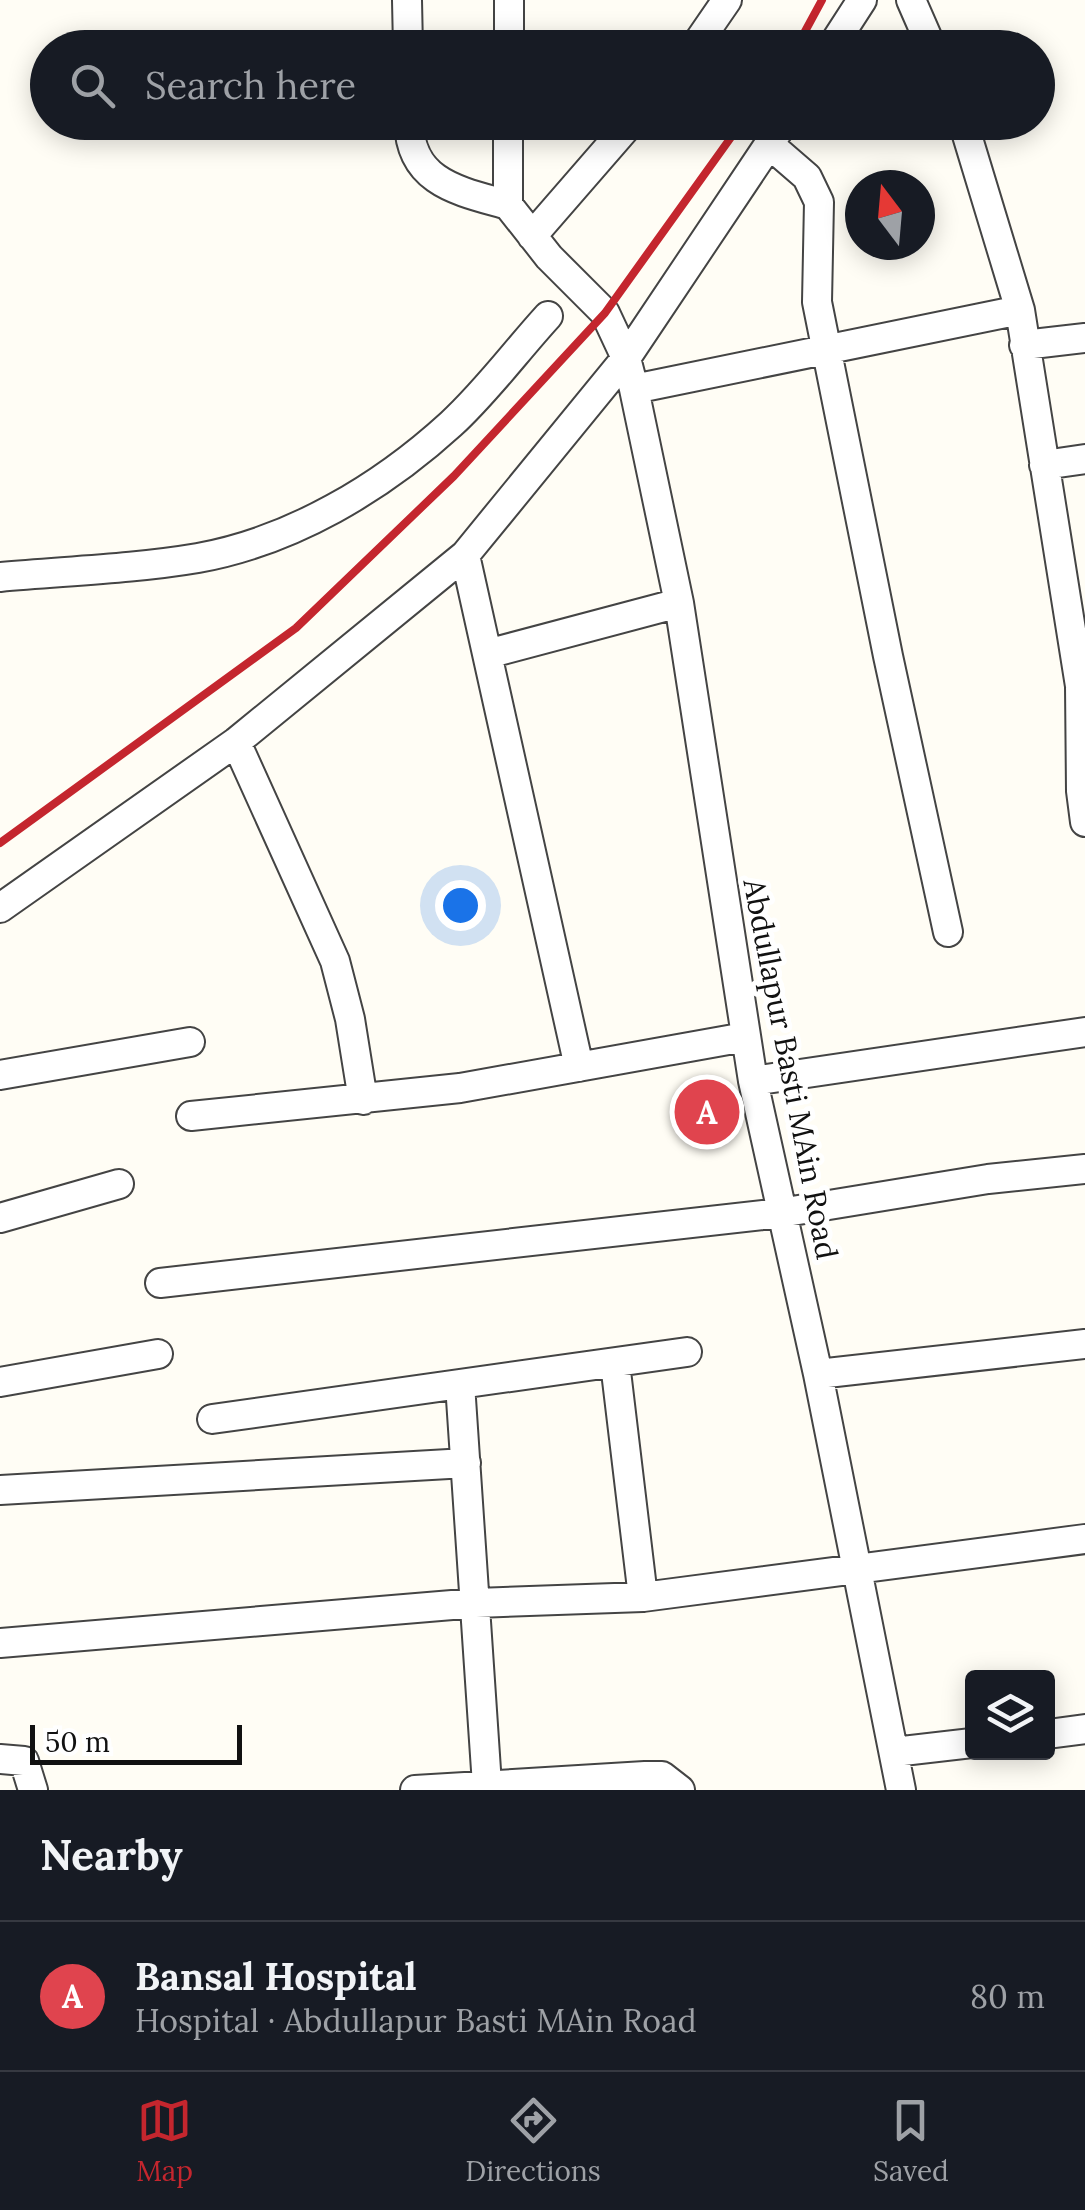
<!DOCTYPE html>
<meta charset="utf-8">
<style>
:root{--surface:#171b24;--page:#242831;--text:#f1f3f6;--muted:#9ea1a6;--line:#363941;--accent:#c4262e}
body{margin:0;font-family:Lora,serif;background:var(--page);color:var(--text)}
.controls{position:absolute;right:30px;bottom:30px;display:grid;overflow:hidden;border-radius:10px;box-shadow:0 5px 25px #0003}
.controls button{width:90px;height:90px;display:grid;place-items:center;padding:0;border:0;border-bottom:2px solid var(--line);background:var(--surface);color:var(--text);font:50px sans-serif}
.compass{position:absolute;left:845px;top:170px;width:90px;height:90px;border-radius:50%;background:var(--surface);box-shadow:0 5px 25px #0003;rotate:344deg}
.scale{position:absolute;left:30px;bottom:25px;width:212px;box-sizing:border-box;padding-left:10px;border:5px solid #111;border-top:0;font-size:28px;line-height:35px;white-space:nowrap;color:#111;-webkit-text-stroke:8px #fff;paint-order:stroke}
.you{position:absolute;left:460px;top:905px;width:35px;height:35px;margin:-25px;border:8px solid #fff;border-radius:50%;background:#1a73e8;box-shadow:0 0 0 15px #1a73e833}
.badge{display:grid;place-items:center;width:65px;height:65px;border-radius:50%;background:var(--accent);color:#fff;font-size:32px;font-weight:700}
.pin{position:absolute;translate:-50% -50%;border:5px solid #fff;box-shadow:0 2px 10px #0006}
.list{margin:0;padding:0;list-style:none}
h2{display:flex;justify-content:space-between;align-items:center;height:130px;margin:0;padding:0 40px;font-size:42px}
h2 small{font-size:32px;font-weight:400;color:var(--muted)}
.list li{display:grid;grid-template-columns:65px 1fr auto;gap:30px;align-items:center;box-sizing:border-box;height:150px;padding:0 40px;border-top:2px solid var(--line)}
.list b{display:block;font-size:38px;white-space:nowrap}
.list p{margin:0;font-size:32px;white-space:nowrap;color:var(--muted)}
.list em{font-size:32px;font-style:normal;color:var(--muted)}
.icon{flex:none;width:55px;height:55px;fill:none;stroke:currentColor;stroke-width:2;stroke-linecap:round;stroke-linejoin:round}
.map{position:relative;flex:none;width:1085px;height:1790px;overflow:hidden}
.search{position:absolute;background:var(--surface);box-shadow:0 5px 25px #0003;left:30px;right:30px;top:30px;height:110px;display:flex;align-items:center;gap:25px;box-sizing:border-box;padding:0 35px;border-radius:55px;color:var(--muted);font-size:38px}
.sheet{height:280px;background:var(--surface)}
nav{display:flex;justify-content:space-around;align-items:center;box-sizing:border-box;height:140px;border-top:2px solid var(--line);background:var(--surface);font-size:28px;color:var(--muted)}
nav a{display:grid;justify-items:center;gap:5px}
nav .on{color:var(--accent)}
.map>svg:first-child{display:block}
</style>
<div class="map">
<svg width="1085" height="1790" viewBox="0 0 1085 1790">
<rect width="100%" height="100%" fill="#fffdf5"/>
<path fill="#5a524d" d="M723 1094 728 1136 691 1141 686 1098Z"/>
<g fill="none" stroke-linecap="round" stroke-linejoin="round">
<defs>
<path id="minor" d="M407 0 408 48
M911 0 932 48
M509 48V0
M694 48 727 0
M831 48 862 0
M409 122C410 183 459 191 508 205
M508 122V205L549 257 605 313 626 358 634 389 679 603 753 1081 818 1374 901 1790
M963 122 1020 310 1080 686 1081 791 1085 822
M770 145 807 177 819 202 817 302 888 656 948 932
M532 236 631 122
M1024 345 1085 338
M634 389 1020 310
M1044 465 1085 459
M465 555 579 1067
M0 577C65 571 133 569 198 558 292 541 381 488 451 424 486 392 516 351 548 316
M487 654 679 603
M236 742 335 961 350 1019 363 1100
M0 908 236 742 465 555 626 358 784 122
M0 1075 190 1042
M753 1081 1085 1032
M191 1116 460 1088 745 1037
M0 1218 119 1184
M160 1283 780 1213 988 1179 1085 1169
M615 1363 643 1597
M818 1374 1085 1344
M0 1382 158 1354
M460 1384 487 1785
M212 1419 687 1352
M0 1490 466 1463
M0 1643 476 1603 643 1597 1085 1539
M1048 1734 1085 1729
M894 1752 972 1743
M0 1759 24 1761 33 1790
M415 1790 645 1776H662L680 1790"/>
</defs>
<use href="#minor" stroke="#444" stroke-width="32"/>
<use href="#minor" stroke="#fff" stroke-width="28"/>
<path stroke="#c4262e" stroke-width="8" d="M796 48 822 0
M0 843 296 628 454 476 605 313 742 122"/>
</g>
<g text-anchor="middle" stroke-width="10" stroke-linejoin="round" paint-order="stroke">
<g font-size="30" fill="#111" stroke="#fff">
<text transform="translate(790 1069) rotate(79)" y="10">Abdullapur Basti MAin Road</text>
</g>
</g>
</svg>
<div class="controls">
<button><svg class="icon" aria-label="layers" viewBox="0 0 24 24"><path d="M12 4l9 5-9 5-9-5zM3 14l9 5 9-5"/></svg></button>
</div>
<svg class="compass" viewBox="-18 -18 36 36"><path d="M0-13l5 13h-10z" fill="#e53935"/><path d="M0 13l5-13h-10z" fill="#9ea1a6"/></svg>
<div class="scale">50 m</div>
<div class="you"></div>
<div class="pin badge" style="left:707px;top:1112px;background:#e0444e">A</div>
<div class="search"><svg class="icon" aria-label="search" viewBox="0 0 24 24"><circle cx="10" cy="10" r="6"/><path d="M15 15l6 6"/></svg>Search here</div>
</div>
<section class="sheet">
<h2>Nearby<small></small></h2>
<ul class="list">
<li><span class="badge" style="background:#e0444e">A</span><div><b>Bansal Hospital</b><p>Hospital · Abdullapur Basti MAin Road</p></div><em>80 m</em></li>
</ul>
</section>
<nav>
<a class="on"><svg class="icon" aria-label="map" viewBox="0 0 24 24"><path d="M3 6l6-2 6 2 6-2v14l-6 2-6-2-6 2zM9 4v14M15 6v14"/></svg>Map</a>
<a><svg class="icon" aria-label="directions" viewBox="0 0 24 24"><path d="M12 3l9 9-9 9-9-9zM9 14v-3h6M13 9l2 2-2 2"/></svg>Directions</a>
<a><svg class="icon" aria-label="saved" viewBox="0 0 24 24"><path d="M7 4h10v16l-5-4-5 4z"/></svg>Saved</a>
</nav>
